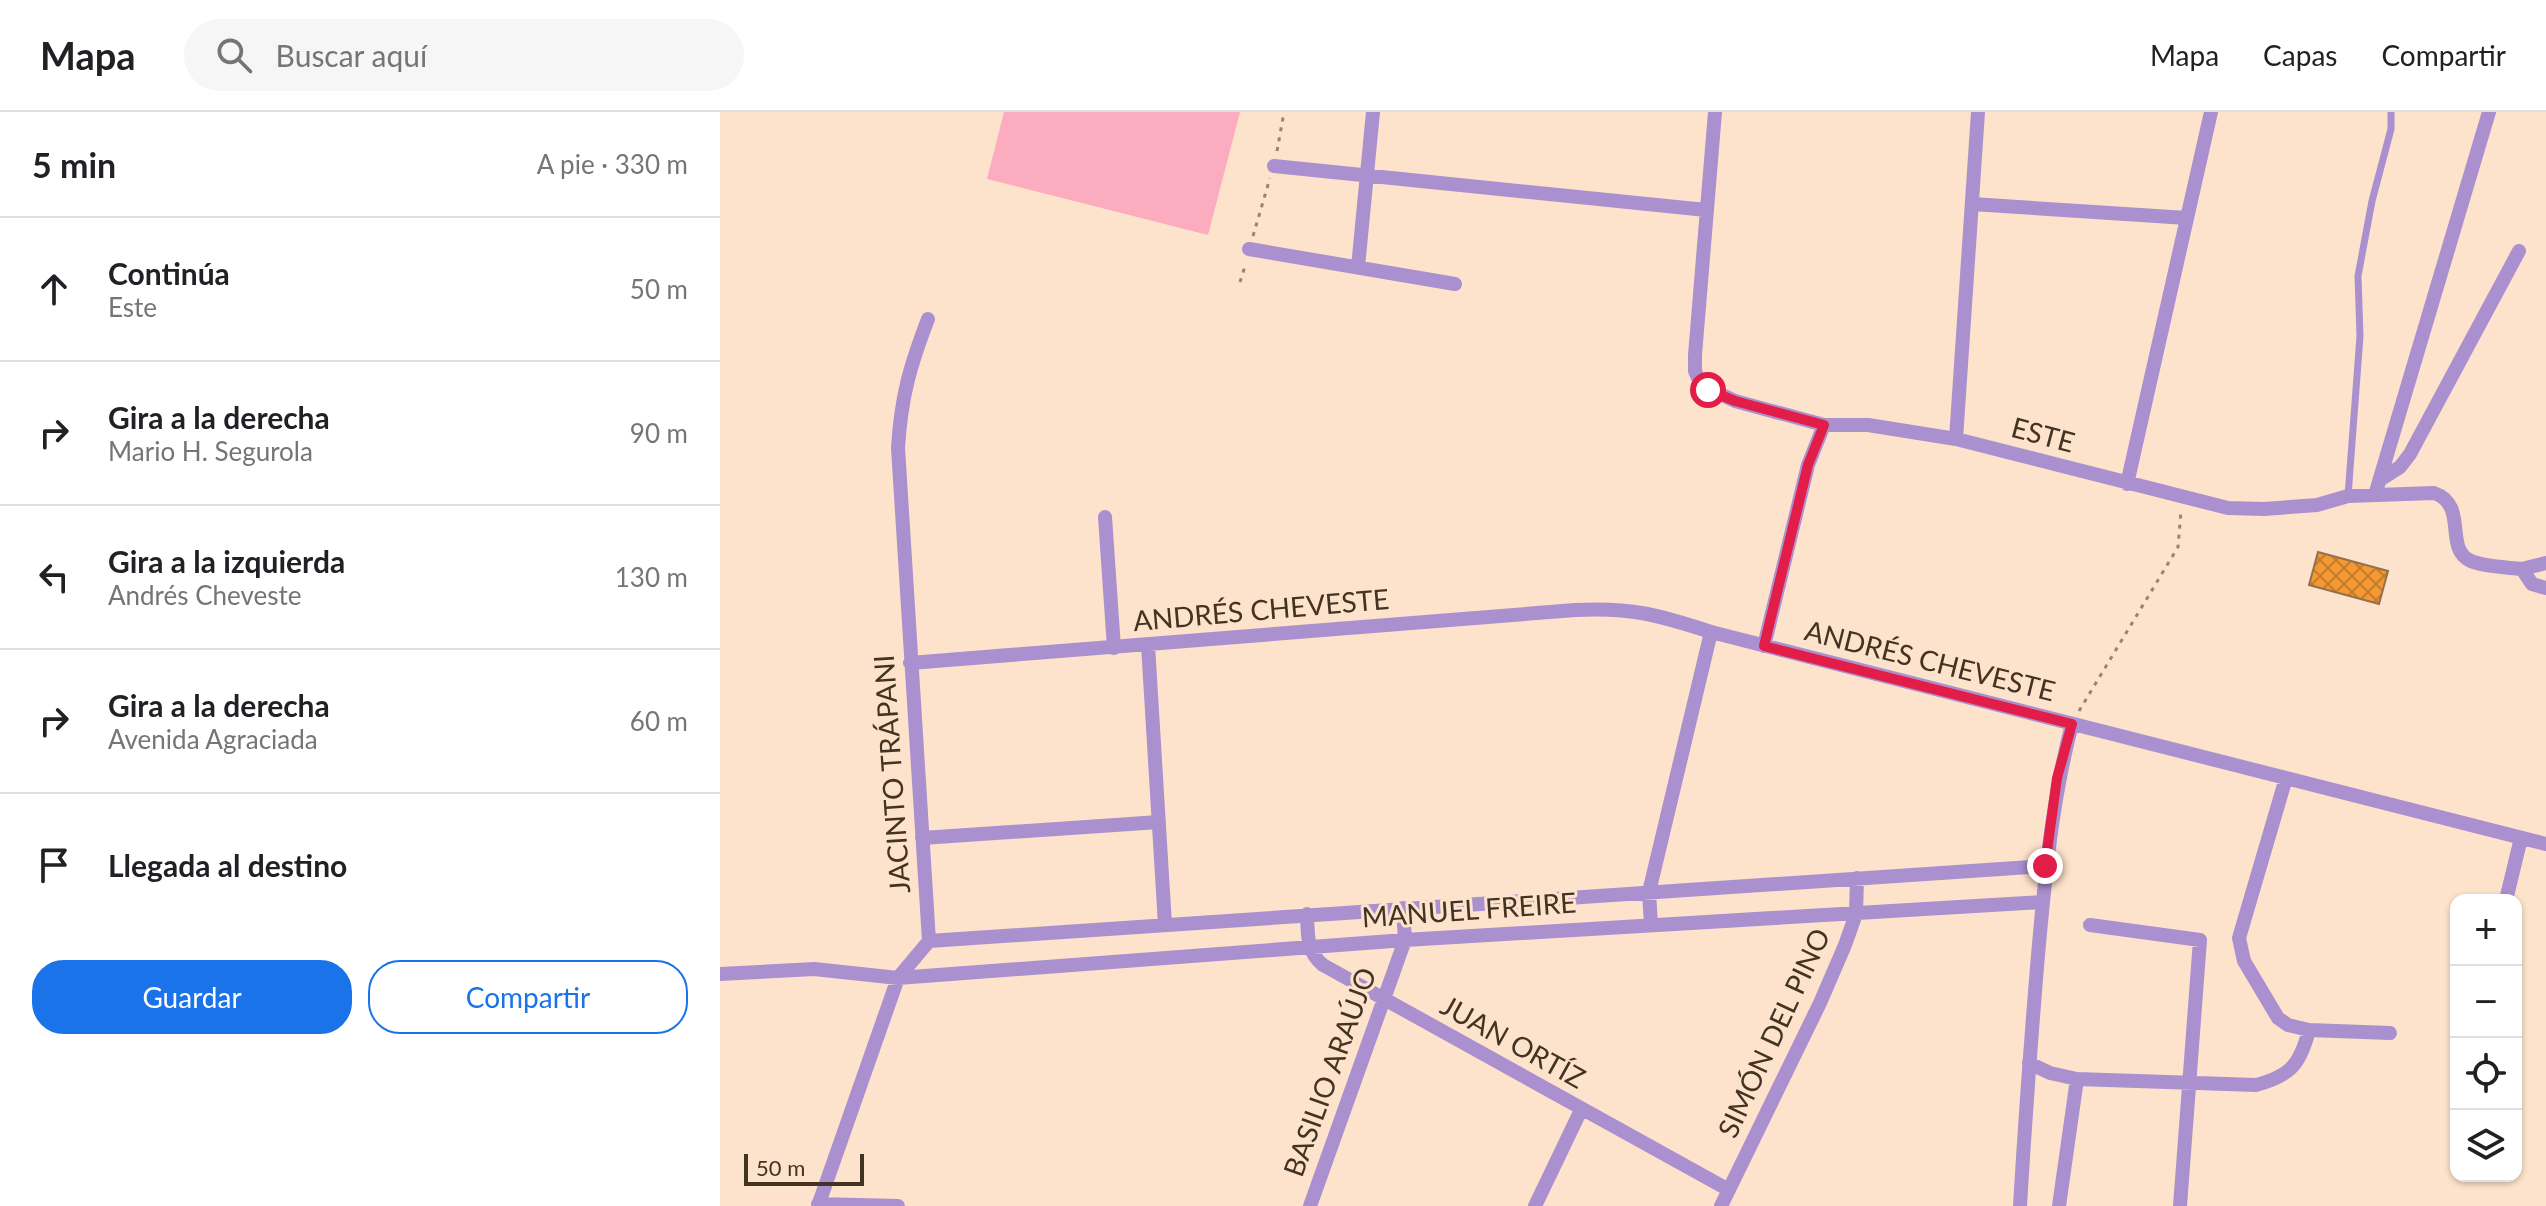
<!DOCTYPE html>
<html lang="es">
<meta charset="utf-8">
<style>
:root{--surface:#fff;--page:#f6f6f6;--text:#202124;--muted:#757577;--line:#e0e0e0;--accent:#1a73e8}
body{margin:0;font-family:Lato,sans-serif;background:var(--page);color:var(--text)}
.controls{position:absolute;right:24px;bottom:24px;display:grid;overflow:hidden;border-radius:16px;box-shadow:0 2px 6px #0004}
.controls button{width:72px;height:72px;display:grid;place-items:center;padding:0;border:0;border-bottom:2px solid var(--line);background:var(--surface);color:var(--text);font:40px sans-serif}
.scale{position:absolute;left:24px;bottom:20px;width:120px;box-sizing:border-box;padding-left:8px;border:4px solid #433323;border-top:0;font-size:22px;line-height:28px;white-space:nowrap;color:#433323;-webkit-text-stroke:6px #fde3cc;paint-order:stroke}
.stop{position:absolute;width:24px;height:24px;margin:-18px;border:6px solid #e11d48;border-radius:50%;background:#fff}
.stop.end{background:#e11d48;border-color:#fff;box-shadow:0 2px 8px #0008}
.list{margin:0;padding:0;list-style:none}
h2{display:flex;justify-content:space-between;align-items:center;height:104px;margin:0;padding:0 32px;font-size:34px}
h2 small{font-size:26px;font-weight:400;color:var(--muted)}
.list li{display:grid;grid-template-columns:52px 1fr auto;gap:24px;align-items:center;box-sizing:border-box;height:144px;padding:0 32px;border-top:2px solid var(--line)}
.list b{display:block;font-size:30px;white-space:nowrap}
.list p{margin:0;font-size:26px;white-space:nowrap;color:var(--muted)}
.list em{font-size:26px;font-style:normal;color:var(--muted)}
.actions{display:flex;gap:16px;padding:24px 32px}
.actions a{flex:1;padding:18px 0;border:2px solid var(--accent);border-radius:32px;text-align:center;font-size:28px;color:var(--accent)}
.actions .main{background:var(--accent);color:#fff}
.icon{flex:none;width:44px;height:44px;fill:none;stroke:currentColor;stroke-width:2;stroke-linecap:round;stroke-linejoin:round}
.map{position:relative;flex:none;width:1826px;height:1094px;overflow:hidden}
header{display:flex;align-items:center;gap:48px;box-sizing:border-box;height:112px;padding:0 40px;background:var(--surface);border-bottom:2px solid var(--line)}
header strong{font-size:38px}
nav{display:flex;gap:44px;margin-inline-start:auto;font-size:28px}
.search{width:560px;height:72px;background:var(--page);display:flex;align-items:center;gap:20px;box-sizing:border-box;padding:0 28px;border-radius:44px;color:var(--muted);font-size:30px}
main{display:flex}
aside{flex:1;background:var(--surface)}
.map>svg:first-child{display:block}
</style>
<header>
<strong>Mapa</strong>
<div class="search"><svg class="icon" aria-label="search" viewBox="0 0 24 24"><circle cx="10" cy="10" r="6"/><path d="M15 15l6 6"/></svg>Buscar aquí</div>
<nav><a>Mapa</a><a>Capas</a><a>Compartir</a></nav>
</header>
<main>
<aside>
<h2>5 min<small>A pie · 330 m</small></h2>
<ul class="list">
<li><svg class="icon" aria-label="ahead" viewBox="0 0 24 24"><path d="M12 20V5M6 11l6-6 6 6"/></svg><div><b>Continúa</b><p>Este</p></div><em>50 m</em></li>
<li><svg class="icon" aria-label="right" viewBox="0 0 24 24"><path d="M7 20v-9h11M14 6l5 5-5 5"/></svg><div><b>Gira a la derecha</b><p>Mario H. Segurola</p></div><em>90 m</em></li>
<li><svg class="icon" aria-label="left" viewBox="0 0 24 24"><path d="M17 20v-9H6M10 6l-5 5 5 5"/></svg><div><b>Gira a la izquierda</b><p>Andrés Cheveste</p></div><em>130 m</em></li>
<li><svg class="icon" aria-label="right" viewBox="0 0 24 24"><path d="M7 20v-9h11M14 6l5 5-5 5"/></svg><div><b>Gira a la derecha</b><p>Avenida Agraciada</p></div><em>60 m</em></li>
<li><svg class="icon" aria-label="arrive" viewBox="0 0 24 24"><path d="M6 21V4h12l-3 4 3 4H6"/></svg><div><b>Llegada al destino</b></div></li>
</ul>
<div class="actions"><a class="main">Guardar</a><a>Compartir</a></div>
</aside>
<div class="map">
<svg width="1826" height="1094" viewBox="0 0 1826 1094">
<defs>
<pattern id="building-cross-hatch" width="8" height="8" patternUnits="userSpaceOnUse" patternTransform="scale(2)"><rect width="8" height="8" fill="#f39832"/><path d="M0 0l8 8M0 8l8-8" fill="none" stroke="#c67d2a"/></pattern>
</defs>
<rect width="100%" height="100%" fill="#fde3cc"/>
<path fill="#fbacbf" d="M284 0H520L488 123 267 67Z"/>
<path fill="url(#building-cross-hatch)" stroke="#966f4c" stroke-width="2" d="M1598 440 1668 459 1659 492 1589 473Z"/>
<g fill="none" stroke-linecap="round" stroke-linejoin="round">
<path stroke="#988471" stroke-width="3" stroke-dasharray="4 6" stroke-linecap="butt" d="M557 39 564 0
M533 124 550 66
M520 170 526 151
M1359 599 1458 435 1461 399"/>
<path stroke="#ab90d0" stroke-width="7" d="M1628 384 1640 224 1638 164 1652 89 1671 17V0"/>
<path stroke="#ab90d0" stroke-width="14" d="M995 0 975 243V259L981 273 1015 289 1104 313H1148L1236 327 1508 396 1544 397 1597 393 1628 384 1714 381C1749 393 1723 437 1751 449 1765 455 1786 455 1802 457
M554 54 986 98
M1252 92 1467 106
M529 137 735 172
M638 155 653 0
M1236 327 1258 0
M1661 367 1680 355 1690 342 1799 139
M1407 372 1491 0
M1655 383 1769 0
M385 405 394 536
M1826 451 1802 457 1812 472 1826 476
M428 533 445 813
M1044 534 1088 353 1104 313
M190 551 855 498C911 495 939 503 991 520L1826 732
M1566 666 1519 826 1524 849 1558 906 1568 913 1589 918 1670 921
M202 726 439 710
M1786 788 1801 726
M587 802C588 823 586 839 603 853L1009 1078
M931 813 929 780 991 520
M1370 813 1480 828 1460 1094
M209 829 1325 754
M0 862 94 857 178 866 685 828 1322 790
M1309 951 1330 961 1357 967 1536 973C1570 964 1580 953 1589 918
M98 1092 178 1094
M98 1094 178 866 209 829 178 336C181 285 190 254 208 207
M590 1094 685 828 683 796
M815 1094 861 998
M1001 1094 1100 891 1125 833 1136 802 1137 766
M1300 1094C1305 1010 1311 927 1318 843 1325 765 1332 688 1352 612
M1339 1094 1357 967"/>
</g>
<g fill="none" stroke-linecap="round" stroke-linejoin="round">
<path stroke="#e11d48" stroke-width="10" d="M988 278 1015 289 1104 313 1088 353 1044 534 1352 612 1337 666 1325 754"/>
</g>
<g text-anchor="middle" stroke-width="6" stroke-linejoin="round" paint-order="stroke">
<g font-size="28" fill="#433323" stroke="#fde3cc">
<text transform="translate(1323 323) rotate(15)" y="10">ESTE</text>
<text transform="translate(541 498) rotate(-5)" y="10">ANDRÉS CHEVESTE</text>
<text transform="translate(1210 549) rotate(14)" y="10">ANDRÉS CHEVESTE</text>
<text transform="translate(172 662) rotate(-94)" y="10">JACINTO TRÁPANI</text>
<text transform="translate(749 798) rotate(-4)" y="10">MANUEL FREIRE</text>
<text transform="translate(1054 921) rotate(-65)" y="10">SIMÓN DEL PINO</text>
<text transform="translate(793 930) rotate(29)" y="10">JUAN ORTÍZ</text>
<text transform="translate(610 960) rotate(-70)" y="10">BASILIO ARAÚJO</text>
</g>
</g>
</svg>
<div class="controls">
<button>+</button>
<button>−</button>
<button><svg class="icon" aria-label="locate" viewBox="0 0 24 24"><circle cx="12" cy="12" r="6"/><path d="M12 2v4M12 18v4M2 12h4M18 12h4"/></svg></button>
<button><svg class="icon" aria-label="layers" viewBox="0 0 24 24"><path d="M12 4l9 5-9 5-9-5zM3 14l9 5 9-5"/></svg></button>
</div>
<div class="scale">50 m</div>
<div class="stop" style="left:988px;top:278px"></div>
<div class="stop end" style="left:1325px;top:754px"></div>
</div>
</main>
